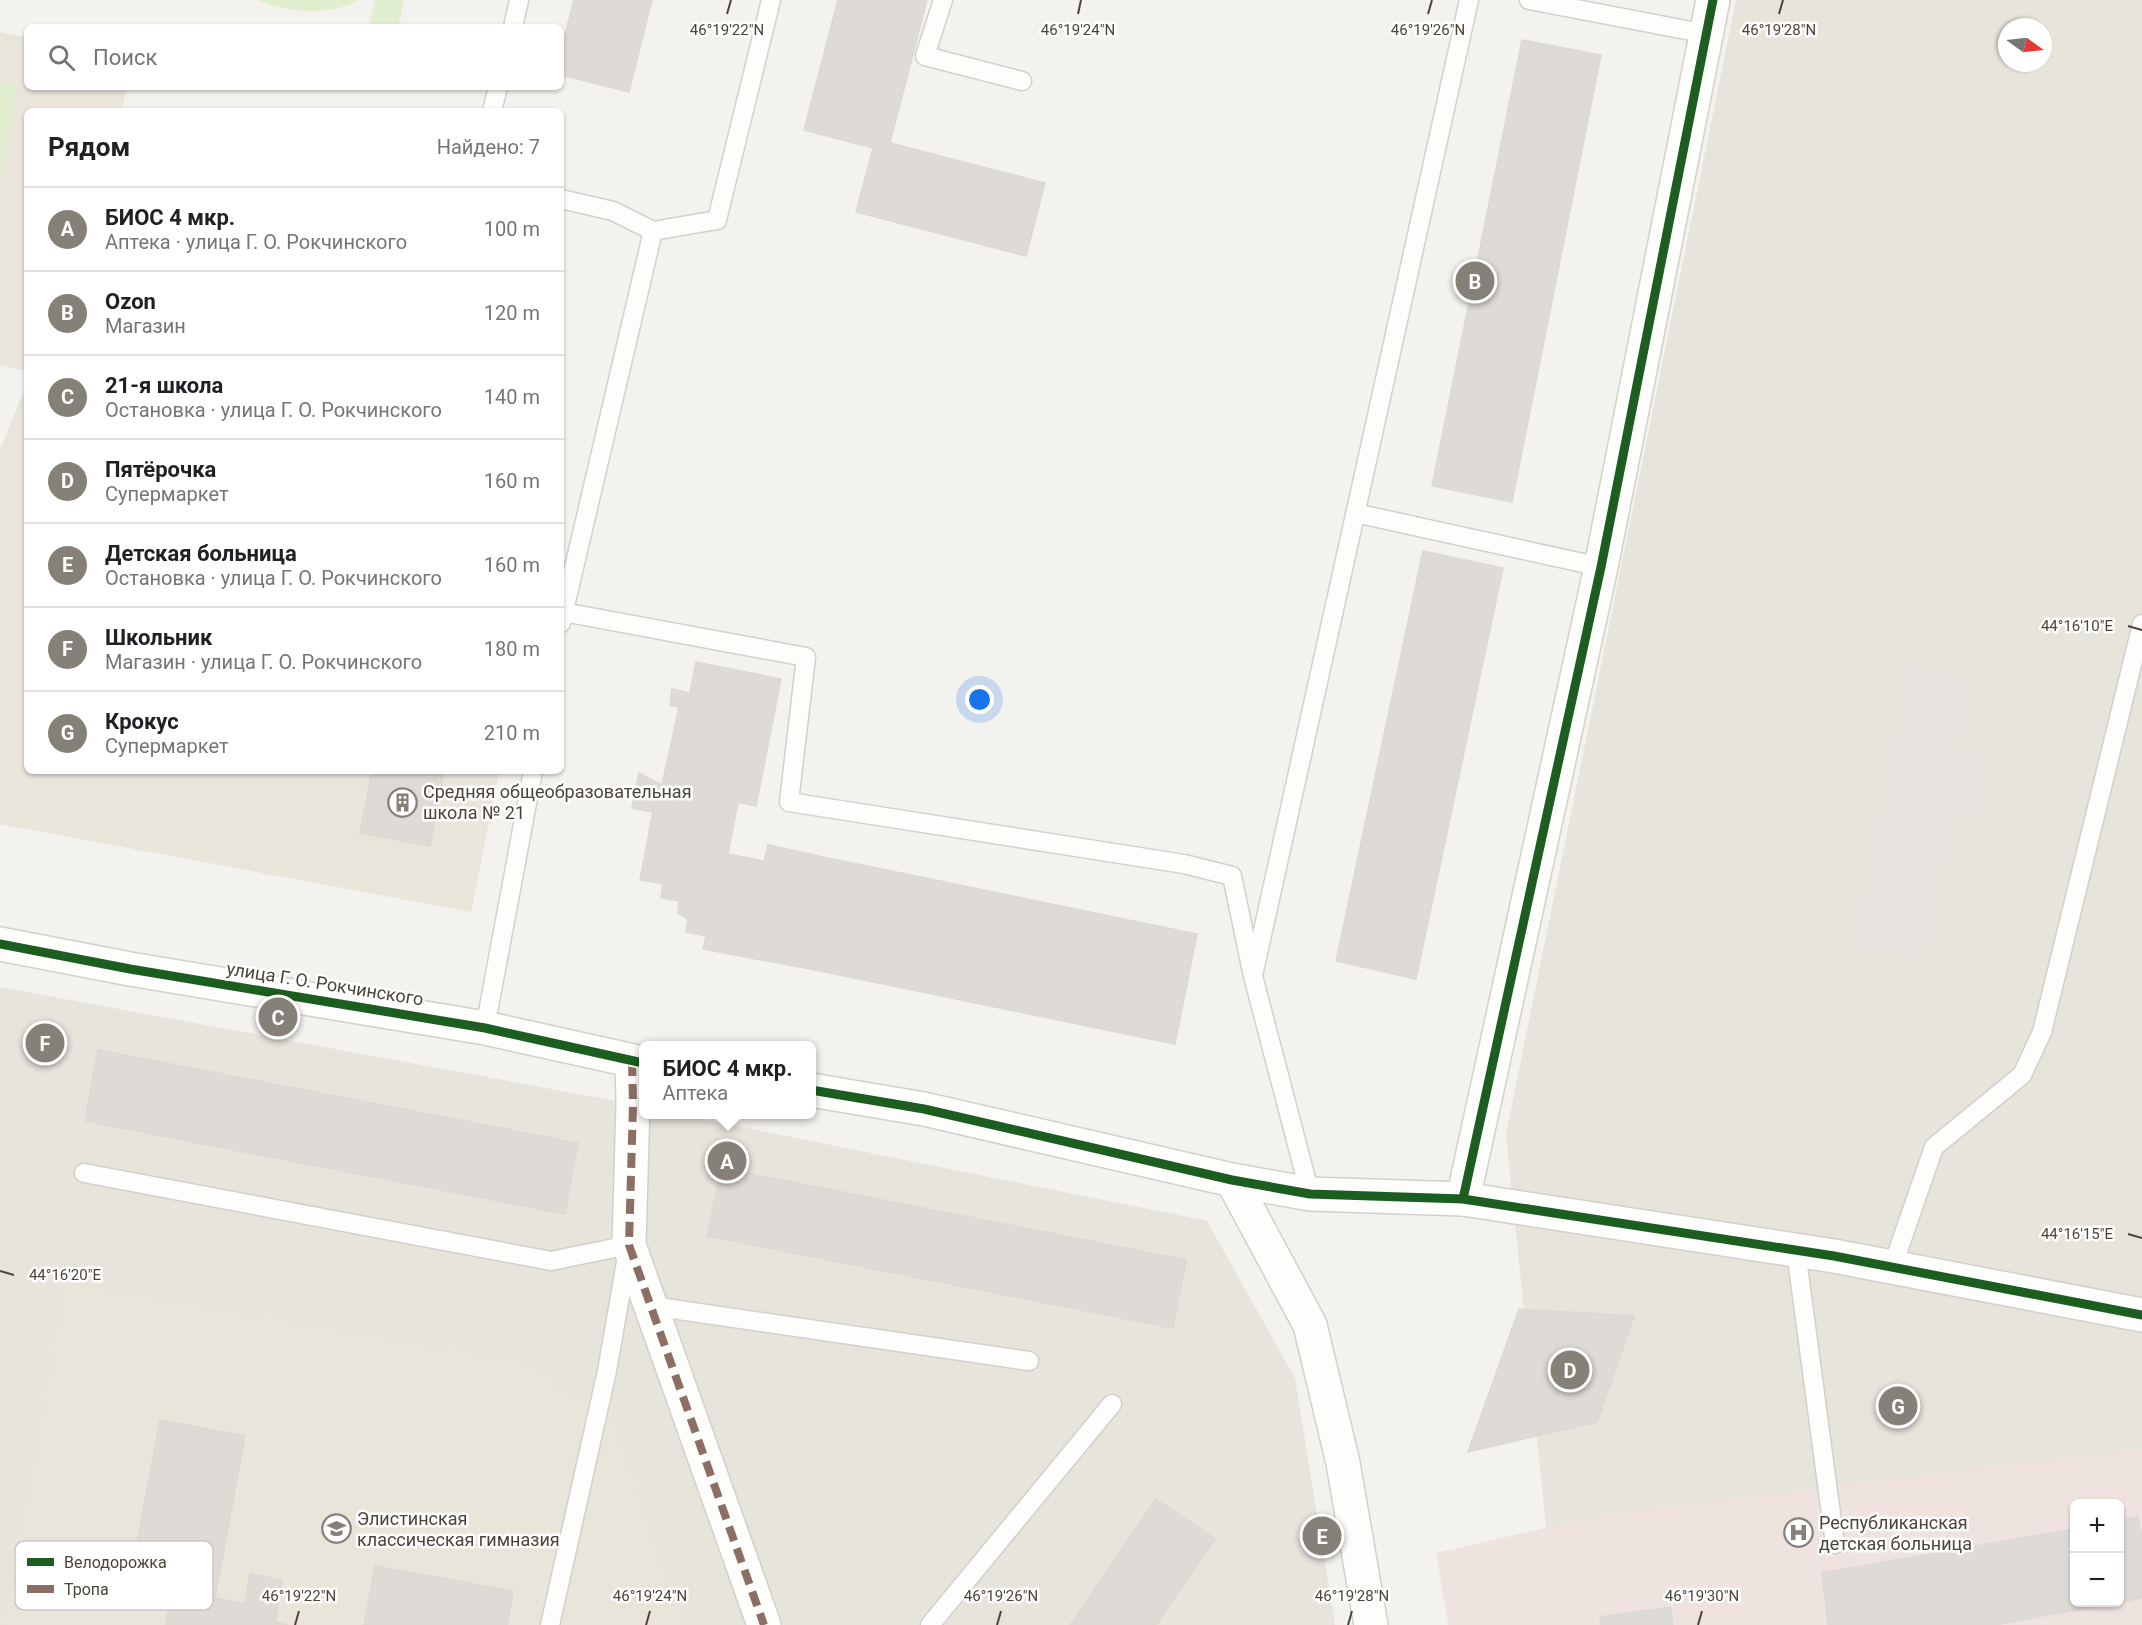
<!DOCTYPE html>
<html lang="ru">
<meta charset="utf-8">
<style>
:root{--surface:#fff;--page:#f2f2f2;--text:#202124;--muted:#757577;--line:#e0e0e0;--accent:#868178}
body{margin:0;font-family:Roboto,sans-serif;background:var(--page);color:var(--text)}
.controls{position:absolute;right:18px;bottom:18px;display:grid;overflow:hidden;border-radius:9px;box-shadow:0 2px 4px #0004}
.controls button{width:54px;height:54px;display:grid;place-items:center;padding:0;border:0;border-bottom:2px solid var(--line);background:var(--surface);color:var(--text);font:30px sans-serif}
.compass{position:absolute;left:1998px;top:18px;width:54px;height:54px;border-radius:50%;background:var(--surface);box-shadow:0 2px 4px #0004;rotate:105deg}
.you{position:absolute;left:980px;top:700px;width:21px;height:21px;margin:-15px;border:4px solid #fff;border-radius:50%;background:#1a73e8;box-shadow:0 0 0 9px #1a73e833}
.badge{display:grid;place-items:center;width:39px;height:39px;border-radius:50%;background:var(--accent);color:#fff;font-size:20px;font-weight:700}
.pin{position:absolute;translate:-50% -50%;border:3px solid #fff;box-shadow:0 2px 6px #0006}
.popup{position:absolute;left:639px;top:1041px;width:177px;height:78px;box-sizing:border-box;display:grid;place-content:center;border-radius:9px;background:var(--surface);filter:drop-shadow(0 2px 4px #0005);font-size:20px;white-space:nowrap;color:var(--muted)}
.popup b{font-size:22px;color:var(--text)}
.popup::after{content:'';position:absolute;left:50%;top:100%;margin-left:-12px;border:12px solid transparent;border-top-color:var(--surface)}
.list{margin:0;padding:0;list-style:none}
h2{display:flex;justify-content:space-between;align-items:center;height:78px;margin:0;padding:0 24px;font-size:26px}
h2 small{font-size:20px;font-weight:400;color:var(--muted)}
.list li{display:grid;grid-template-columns:39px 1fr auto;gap:18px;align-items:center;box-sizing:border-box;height:84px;padding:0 24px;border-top:2px solid var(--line)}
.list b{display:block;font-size:22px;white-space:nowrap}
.list p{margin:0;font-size:20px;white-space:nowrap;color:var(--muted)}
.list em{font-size:20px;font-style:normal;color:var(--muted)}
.icon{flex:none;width:33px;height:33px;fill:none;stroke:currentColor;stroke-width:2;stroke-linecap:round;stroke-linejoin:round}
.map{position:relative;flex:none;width:2142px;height:1625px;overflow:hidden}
.search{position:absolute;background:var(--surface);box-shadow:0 2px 4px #0004;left:24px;top:24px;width:540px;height:66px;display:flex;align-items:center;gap:15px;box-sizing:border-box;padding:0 21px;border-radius:9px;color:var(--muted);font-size:22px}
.panel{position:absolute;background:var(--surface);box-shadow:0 2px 4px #0004;left:24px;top:108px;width:540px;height:666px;border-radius:9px}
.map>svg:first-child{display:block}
</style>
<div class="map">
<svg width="2142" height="1625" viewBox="0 0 2142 1625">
<rect width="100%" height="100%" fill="#f4f2ee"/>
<path fill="#e7e4dc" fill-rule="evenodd" d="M1736 0H2142V1625H1556L1506 1134ZM2007 27H2043V63H2007ZM2074 1504H2120V1602H2074Z
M0 987 633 1104 643 1114 683 1115 1207 1221 1295 1378 1335 1625H0Z"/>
<path fill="#e6e2de" d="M1907 666 1972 679 1958 750 1990 757 1979 817 1952 812 1925 960 1855 947Z"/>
<path fill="#eae5da" d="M0 32 27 38V87H127L122 111H27V371L0 365Z
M27 383V771H499L471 912 0 824V450Z
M66 1283 524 1363 616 1433 683 1625H5Z"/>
<path fill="#eee3df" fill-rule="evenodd" d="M2142 1449V1625H1448L1436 1553 1606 1514ZM2074 1504H2120V1602H2074Z"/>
<path fill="#e1eecf" d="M257 0H359C328 17 289 13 257 0Z
M375 0H404L398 27H369Z
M0 82 17 85 0 181Z"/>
<path fill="#dedbd6" stroke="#dcd9d4" stroke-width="1.5" d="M574 0H652L629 92 561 75V50Z
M838 0H927L890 143 1045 183 1026 256 856 212 873 148 804 130Z
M1522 40 1601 55 1512 502 1432 486Z
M1423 551 1503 568 1416 979 1336 961Z
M696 662 781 679 756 806 738 802 728 854 764 861 768 845 833 859 810 969 703 949 706 936 686 932 688 919 678 913 679 901 661 898 663 884 640 880 653 812 632 808 639 773 662 785 679 707 670 705 672 689 690 693Z
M372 771H444L430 846 360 833Z
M833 859 1197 934 1175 1044 810 969Z
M34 1028 60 1033 56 1057 30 1052Z
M98 1050 578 1143 565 1214 85 1121Z
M721 1168 1186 1260 1173 1328 707 1236Z
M1519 1309 1634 1316 1597 1422 1468 1452Z
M160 1420 245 1436 215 1598 245 1604 250 1574 282 1580 275 1622 288 1625H166L170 1599 128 1592Z
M1156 1499 1215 1539 1156 1625H1070Z
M2138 1517 2142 1538V1598L2120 1602V1521Z
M2074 1529V1602H2118L1995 1625H1828L1822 1573Z
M375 1566 513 1591 507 1625H364Z
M1670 1607 1673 1625H1601L1600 1617Z"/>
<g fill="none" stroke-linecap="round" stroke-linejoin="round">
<defs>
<path id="service" d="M943 0 925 56 1022 81
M1529 0 1707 34
M513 27 519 0
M492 111 498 87
M561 199 613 211 653 231 561 623
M653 231 717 220 771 0
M1355 513 1601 567
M563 612 806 657 789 802 1184 864 1232 876 1253 976 1310 1194
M1254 971 1469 0
M485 1028 533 771
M84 1173 551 1261 629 1245 607 1371 550 1625
M1796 1251 1835 1544
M1892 1268 1934 1147 2022 1075 2042 1032 2142 624
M651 1306 1029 1361
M930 1625 1112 1404"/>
<path id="minor" d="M1713 0 1601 567 1463 1199 1834 1256 2142 1315
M632 1061 633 1104 629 1245 764 1625"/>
<path id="tertiary" d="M0 944 130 969 485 1028 643 1063
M811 1090 924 1109 1232 1180 1310 1194 1463 1199
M1232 1180 1310 1325 1343 1463 1371 1625"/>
</defs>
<use href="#service" stroke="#d2d0cb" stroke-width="21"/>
<use href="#minor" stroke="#d2d0cb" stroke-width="36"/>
<use href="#tertiary" stroke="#d2d0cb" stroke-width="36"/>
<use href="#service" stroke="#fdfdfc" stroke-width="18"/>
<use href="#minor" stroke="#fdfdfc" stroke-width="33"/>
<use href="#tertiary" stroke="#fdfdfc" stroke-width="33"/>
<path stroke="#8d6e63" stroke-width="8" stroke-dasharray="15 8" stroke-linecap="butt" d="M632 1061 633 1104 629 1245 764 1625"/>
<defs>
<path id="cycleway" d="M0 944 130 969 485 1028 643 1063
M811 1090 924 1109 1232 1180 1310 1194 1463 1199 1834 1256 2142 1315
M1463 1199 1601 567 1713 0"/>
</defs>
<use href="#cycleway" stroke="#fff" stroke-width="13"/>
<use href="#cycleway" stroke="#1b5e20" stroke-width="9"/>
</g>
<path fill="none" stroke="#4b4439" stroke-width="2" d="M727 14 731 0M1078 14 1081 0M1428 14 1432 0M1779 14 1783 0M2128 626 2142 630M2128 1234 2142 1238M0 1271 14 1275M295 1625 299 1611M646 1625 650 1611M997 1625 1001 1611M1348 1625 1352 1611M1698 1625 1702 1611"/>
<defs>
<symbol id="building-ring" viewBox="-11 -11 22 22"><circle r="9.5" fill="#fff" stroke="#868178" stroke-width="1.5"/><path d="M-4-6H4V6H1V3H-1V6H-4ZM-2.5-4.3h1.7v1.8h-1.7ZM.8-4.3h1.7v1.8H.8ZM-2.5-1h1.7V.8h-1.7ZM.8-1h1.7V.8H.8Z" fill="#868178"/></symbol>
<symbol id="school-ring" viewBox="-11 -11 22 22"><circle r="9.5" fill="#fff" stroke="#868178" stroke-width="1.5"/><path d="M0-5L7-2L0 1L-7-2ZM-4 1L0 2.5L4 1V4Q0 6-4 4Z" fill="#868178"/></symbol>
<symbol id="hospital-ring" viewBox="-11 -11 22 22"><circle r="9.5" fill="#fff" stroke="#868178" stroke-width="1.5"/><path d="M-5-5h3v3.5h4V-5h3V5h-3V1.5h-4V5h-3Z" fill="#868178"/></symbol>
</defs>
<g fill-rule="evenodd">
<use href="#building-ring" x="386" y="786" width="33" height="33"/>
<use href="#school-ring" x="320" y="1512" width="33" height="33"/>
<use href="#hospital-ring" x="1782" y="1516" width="33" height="33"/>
</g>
<g text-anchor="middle" stroke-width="5" stroke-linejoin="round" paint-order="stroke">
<g font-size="18" fill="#4b4439" stroke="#fff" text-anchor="start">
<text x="423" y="798">Средняя общеобразовательная<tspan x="423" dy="21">школа № 21</tspan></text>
<text x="357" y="1525">Элистинская<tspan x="357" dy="21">классическая гимназия</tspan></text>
<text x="1819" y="1529">Республиканская<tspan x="1819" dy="21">детская больница</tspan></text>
</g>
<g font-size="18" fill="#4b4439" stroke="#fff">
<text transform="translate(325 984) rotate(9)" y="6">улица Г. О. Рокчинского</text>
</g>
</g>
<rect x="15" y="1541" width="198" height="69" rx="9" fill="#fff" stroke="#c9c7c4" stroke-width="1.5"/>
<rect x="27" y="1558" width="27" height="8" fill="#1b5e20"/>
<rect x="27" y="1585" width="27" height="8" fill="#8d6e63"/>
<g font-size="16" fill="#4b4439">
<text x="64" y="1568">Велодорожка</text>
<text x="64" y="1595">Тропа</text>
</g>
<g font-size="15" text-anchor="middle" fill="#4b4439" stroke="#fff" stroke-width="5" stroke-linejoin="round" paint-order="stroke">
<text x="727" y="35">46°19'22"N</text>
<text x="1078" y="35">46°19'24"N</text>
<text x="1428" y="35">46°19'26"N</text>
<text x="1779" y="35">46°19'28"N</text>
<text x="2077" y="631">44°16'10"E</text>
<text x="2077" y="1239">44°16'15"E</text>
<text x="65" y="1280">44°16'20"E</text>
<text x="299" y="1601">46°19'22"N</text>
<text x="650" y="1601">46°19'24"N</text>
<text x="1001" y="1601">46°19'26"N</text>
<text x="1352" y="1601">46°19'28"N</text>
<text x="1702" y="1601">46°19'30"N</text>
</g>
</svg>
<div class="controls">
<button>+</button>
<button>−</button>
</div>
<svg class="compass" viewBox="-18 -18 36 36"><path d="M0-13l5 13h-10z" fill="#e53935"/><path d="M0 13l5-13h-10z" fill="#757577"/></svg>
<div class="you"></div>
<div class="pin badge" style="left:727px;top:1161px">A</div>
<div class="popup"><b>БИОС 4 мкр.</b>Аптека</div>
<div class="pin badge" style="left:1475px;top:281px">B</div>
<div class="pin badge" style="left:278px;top:1017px">C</div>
<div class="pin badge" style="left:1570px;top:1370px">D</div>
<div class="pin badge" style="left:1322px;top:1536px">E</div>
<div class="pin badge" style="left:45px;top:1043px">F</div>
<div class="pin badge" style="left:1898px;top:1406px">G</div>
<div class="search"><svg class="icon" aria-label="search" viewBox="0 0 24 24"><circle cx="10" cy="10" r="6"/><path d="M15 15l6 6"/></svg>Поиск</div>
<section class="panel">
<h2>Рядом<small>Найдено: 7</small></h2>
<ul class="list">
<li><span class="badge">A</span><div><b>БИОС 4 мкр.</b><p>Аптека · улица Г. О. Рокчинского</p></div><em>100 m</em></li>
<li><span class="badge">B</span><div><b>Ozon</b><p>Магазин</p></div><em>120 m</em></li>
<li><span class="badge">C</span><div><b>21-я школа</b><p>Остановка · улица Г. О. Рокчинского</p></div><em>140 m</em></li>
<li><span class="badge">D</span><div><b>Пятёрочка</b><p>Супермаркет</p></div><em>160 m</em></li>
<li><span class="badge">E</span><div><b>Детская больница</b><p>Остановка · улица Г. О. Рокчинского</p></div><em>160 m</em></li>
<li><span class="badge">F</span><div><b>Школьник</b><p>Магазин · улица Г. О. Рокчинского</p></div><em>180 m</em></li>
<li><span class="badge">G</span><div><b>Крокус</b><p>Супермаркет</p></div><em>210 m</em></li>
</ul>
</section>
</div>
